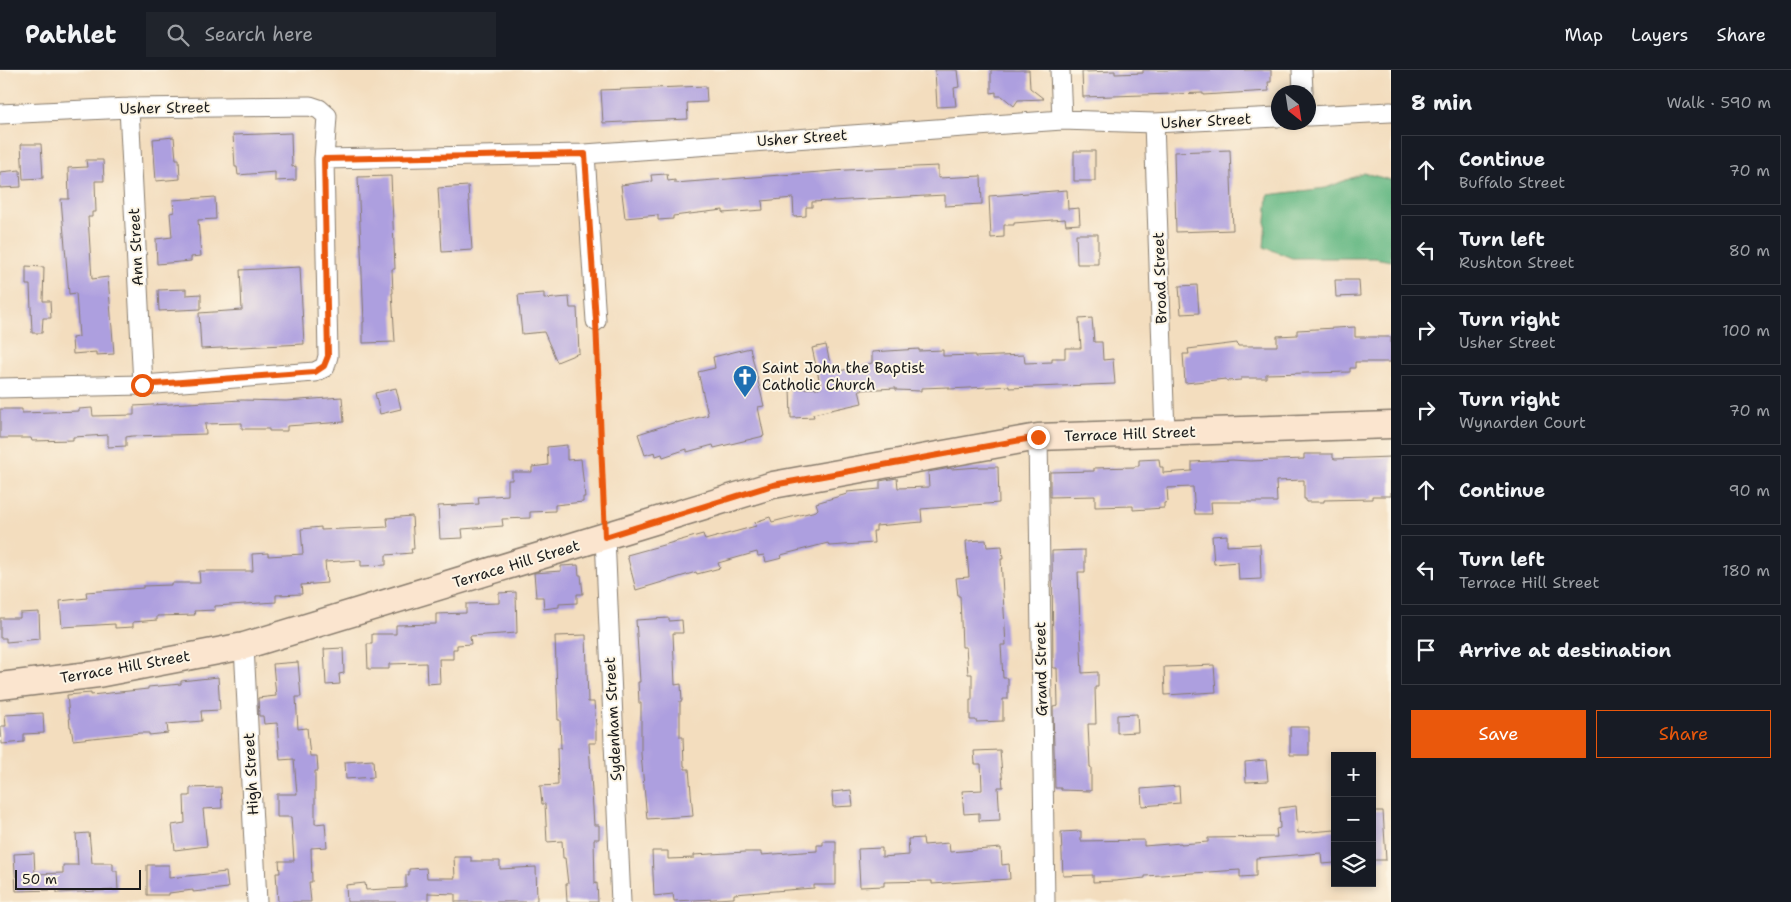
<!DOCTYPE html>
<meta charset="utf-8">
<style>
:root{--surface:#171b24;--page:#20242c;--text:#f1f3f6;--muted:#9ea1a6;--line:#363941;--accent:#ea580c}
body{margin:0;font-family:"Shantell Sans",sans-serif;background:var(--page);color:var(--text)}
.controls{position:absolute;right:15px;bottom:15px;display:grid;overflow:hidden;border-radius:0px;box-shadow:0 2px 8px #0003}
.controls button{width:45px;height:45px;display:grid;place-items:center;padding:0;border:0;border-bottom:1px solid var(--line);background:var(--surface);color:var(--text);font:25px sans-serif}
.compass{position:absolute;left:1271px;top:15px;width:45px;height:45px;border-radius:50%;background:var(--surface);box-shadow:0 2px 8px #0003;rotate:150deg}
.scale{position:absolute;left:15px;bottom:12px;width:126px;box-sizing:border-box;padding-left:5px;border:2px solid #1c1c1c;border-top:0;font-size:14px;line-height:18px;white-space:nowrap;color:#1c1c1c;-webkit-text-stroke:4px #fcf5e5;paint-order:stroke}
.stop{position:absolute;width:15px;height:15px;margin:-11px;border:4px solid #ea580c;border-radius:50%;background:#fff}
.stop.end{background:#ea580c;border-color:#fff;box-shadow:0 1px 5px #0008}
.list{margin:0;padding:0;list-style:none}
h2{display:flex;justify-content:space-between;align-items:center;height:65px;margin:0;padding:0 20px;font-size:21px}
h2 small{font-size:16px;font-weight:400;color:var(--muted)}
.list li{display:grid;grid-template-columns:32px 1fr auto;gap:15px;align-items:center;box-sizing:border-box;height:70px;margin:0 10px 10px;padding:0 10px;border:1px solid var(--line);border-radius:0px}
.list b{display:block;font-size:19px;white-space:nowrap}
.list p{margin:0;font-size:16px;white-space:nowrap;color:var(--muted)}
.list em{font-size:16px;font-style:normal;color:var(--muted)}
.actions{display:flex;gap:10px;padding:15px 20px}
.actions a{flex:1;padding:11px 0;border:1px solid var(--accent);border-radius:0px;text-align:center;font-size:18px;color:var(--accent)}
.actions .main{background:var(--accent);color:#fff}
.icon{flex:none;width:28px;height:28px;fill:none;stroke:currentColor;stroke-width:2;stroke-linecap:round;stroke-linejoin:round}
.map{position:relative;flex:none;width:1391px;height:832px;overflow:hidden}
header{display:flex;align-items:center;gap:30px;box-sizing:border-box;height:70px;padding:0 25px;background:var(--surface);border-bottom:1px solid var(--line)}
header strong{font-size:24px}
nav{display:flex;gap:28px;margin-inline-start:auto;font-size:18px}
.search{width:350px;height:45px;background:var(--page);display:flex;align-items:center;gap:12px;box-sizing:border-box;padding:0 18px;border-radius:0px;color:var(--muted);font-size:19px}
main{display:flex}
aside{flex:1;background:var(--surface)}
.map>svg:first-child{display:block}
</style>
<header>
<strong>Pathlet</strong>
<div class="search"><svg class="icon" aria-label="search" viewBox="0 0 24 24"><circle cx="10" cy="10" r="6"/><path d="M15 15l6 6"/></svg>Search here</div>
<nav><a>Map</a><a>Layers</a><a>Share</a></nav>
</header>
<main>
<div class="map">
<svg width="1391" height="832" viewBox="0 0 1391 832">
<rect width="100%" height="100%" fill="#fcf5e5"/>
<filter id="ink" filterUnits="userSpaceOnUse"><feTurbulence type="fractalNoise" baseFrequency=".02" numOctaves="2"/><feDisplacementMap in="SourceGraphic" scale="10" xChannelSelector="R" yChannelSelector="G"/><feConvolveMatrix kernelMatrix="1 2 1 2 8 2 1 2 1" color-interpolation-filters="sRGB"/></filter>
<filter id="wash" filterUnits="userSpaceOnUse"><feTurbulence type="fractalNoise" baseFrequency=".0096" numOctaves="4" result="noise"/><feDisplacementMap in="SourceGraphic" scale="20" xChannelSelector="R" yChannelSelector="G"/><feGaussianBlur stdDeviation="1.12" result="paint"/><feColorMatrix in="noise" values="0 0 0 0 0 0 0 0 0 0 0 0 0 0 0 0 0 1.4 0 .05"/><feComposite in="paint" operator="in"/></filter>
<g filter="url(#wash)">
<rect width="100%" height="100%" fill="#f3ddbe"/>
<path fill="#68b985" stroke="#426a50" d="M1364 103 1391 110V191L1375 188H1292L1264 177 1268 125 1326 118Z"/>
<g id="blocks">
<path fill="#ad9fdf" d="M935 0H957L959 17 954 18 956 36 937 37Z
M991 0H1029L1030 18 1044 29 1018 30 1014 36 1002 26H996V22L991 23Z
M1143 0H1271V12H1268L1269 21 1203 25V23L1083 27 1082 2 1115 1V4L1143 3Z
M706 16 707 32 687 33 688 49 603 53 601 20Z
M291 63 292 97 296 96V110L275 111V102L238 105 237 97H235L233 65Z
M174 67 176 89H179L180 109 156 111 153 69Z
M21 74H41L43 108 23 109Z
M1230 80 1233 160 1176 162 1174 82Z
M1074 81H1095V111H1074Z
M86 90H103L104 111H95L96 142H92V147H88L92 209 108 207 114 284 96 285V282L73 284 72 268 79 267 76 223 69 224 61 129H69L68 98 87 97Z
M938 96V108L981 106 982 134 945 136V125L812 132V137H806V146L794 147 793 128 762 131 763 140 723 143V140L673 146V149L658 150V145L625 148 621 115 652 111 651 105 667 104 668 111 675 110V113L847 100Z
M20 100 21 117 0 118V102Z
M391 106 395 199H392L393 223H392L395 272 363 273V252H364L358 107Z
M468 116 472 180 442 182 438 118Z
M1067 120 1068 139 1079 138 1080 154 1066 155 1065 149 1014 153V155H1004V167L991 168 989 126Z
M215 127 216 149 198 150 201 186 191 187V191L157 194 156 169 172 167 170 143 174 142 173 130Z
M1076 164H1098V194H1077Z
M26 196 44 197 43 231H50L51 248H43L42 263H32L30 215H26Z
M300 197 304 274 201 279 199 243 242 240 240 200Z
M1335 210H1359L1360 226 1336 227Z
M1197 215 1199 243 1181 244 1179 216Z
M186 219V225L201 224V239L159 241 158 220Z
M544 223V229L569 227 570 238H577L579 283 557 292 544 262 522 264 518 225Z
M1092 248 1094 272H1102L1103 290 1113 289 1115 314 1009 318V316L949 319V317L921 318V321L896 320V318L859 320 862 333 813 344 814 347 791 348 790 319 821 318 812 278 826 275 832 303 872 293V282L919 279V281L943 280V286L975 285V287L1024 285 1025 293 1052 292V288H1065V278H1081L1079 249Z
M1355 257V267H1391V292H1355V298H1350V302L1266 304V308H1241V310L1227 311 1226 309 1185 313 1183 284H1189L1188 279 1237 273 1238 276H1277V266L1297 265V260Z
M750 278 764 336 758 337 764 366 714 378 713 375 687 382V379L663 387 662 384 656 386 655 382 645 385 638 364 676 352V353L708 345 698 302 715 298 713 287Z
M396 318 401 339 380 344 375 323Z
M342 327 344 352 287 356V361H269V359H242V353L205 354 206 364 132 366 126 367V376L108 377V365L73 367V370L32 371 31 368H0V339H22V343L79 341V339L92 338 93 346 134 345V336L242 330 286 331Z
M567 375V390L581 389 585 427H583V432L555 435V441L530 442V448L502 449 503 456 462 459 463 468 440 469 438 436 479 434 478 427 508 425V410H512V402H532V397L548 395 547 377Z
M1304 384H1333V388L1335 389 1391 387V426H1372V429L1324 430V432H1306V429H1304V410L1276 411 1277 432H1211L1212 444H1195L1193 417 1167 418 1168 432 1164 433V438L1133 440V436L1095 437V426L1050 427V402L1094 401V398L1135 397V396H1139V390L1159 389 1160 397H1163V403L1192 401V392L1232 390 1250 391 1304 389Z
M980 397H998L999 433 921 439 922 452 876 456V461H873L874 473 829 476 828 473 781 485 782 488 766 492 764 485 758 486 757 482 718 493 720 498 697 504 696 502 636 520 627 485 703 464 705 470 756 456 755 452 770 447 772 452 816 441 818 439 816 433 847 424V422L880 419V411L897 408 898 418 929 417 928 402 951 398V399Z
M412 446 414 479H411L412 483 386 485V495L361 496V490L325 492 327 513 301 515 302 524 276 525V532L215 536V540L194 541 195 545 157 546V550L133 552V557L115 558V554L62 557 60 531 87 528 86 522 143 518V516L171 515V513H200L199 501H253L252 484 268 483V486L303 484 301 459 321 457V460L388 457 387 448Z
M1227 465V476L1260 474 1261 509 1239 510 1238 492 1214 494 1212 466Z
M986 470 987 477 1002 476 1003 489H1001L1006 575H1001L1003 608H1008V629H1003V651L976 652V650H970V630H972V604H968L966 577H962L960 526H958L956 508 969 507 966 471Z
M1085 480V502H1078L1082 603 1098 602V617H1095L1096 654H1088L1090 697H1091V721L1061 720V718H1055L1053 637 1058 636 1057 598H1053L1052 481Z
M578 495 579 505H581L583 524H577V533L559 534V537L544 539 543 527H536L534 503 561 501V496Z
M516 522 517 563 470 566 471 574 457 575V579H453V589H439L440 613 427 614 426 593 389 594V599H368L367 574H372V564H396V555L436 554V544L466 543V534L499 533V523Z
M39 542 40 569 6 572V568H0V548H20V543Z
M669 548V551L682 550 683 563H673L675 615 681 614 682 631H680V667H683L684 696H685V699H689L693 746 647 749 641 684V633H639L638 612H640L636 550Z
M586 565 588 632H594L596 655V673H589L594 755H599V769H594L595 814 597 813 598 832H567L566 814H568L565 788H563L562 771 547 772 545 734H542L540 716 558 715 557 678H561L560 650H558L555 566Z
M343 578 344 603 339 604 340 614 326 615 324 579Z
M298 592 301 627H296L298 659 307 658 310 686H317L318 701H315V754L325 753 327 777 311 778 312 812H309L311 832H278L276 803H280L279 791H294L291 747H277V724H297L294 689 280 690 277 653 264 654 263 646H259L258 628 276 626 273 594Z
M1214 595 1216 622 1165 625 1164 597Z
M218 607 220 640 201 641 202 651 167 654 168 663 149 665V663H140L73 670 71 657H70L67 625 91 623V625L148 619V617L181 614V611Z
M43 643 44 663 24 664V672L2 674 1 656H6L5 645Z
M1137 644 1138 662 1117 663V645Z
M1290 657H1309V685H1290Z
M1000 680 1003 717H998L1000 750 979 751V743L964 744 962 721 982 720 981 694H975L974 681Z
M373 690 374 707 346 709 345 692Z
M1266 690 1268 711 1246 712 1245 692Z
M1179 716 1180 733 1142 736 1141 719Z
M221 717 222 738 203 739 207 776 175 780 172 755 185 753 184 726H190V718Z
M851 720 853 736 833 737 832 722Z
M1296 736 1298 763 1335 760V793L1322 794 1321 783 1256 788V806L1240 807V800L1145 806V808L1115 811 1093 812V805L1063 806 1061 762 1081 761V771L1144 770V776L1181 773V774L1208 772V768L1277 767 1276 759 1280 758 1279 738Z
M1372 741H1383L1386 790H1372Z
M89 763 92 793H113V801H117L118 820 57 823V820L16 821 14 784 34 783 35 804 63 803V795H78L76 764Z
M923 768 924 775 949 773 950 782 1001 778 1002 795 1009 794 1010 809 932 814V811L884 812V816L860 817 858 779 882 778V787L909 785 908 769Z
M823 771H836V815H814V818L734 824V828L716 829 674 831 673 824 654 826 652 781H668V789L694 788V785L745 782H761V785L817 781V775H823Z
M454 787H471V791H500V799L536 797 537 830 535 831V832H455V824L428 823V832H347L346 815 365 813 366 820 404 818 406 817V805H409V799L426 798 427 808H455Z
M147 795H169V808L226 802 228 818 193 822V820L169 823V825H147Z"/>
</g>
</g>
<g filter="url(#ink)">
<use href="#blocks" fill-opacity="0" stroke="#887c6d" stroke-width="1"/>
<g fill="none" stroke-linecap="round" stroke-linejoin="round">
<defs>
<path id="street" d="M1060 0 1062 50
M1302 0 1303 22
M129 38 143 315
M0 44 129 38 310 36 319 39 327 46 324 89 328 286 325 297 315 302 143 315 0 318
M1308 46 1391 42
M1154 53 1165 363
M585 84 596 251
M324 89 585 84 1062 50 1154 53 1278 47
M1038 367 1045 832
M605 467 621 832
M244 576 257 832"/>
<path id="secondary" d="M0 616 98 604 244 576 773 415 1038 367 1391 355"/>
</defs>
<use href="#street" stroke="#887c6d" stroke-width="21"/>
<use href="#secondary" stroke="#887c6d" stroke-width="29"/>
<path stroke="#887c6d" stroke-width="3" stroke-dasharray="1 4" stroke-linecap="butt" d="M597 266 604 445"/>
<use href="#street" stroke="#fff" stroke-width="19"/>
<use href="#secondary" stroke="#fbe5cf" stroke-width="26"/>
</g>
</g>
<g fill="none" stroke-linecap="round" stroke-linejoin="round" filter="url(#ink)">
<path stroke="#ea580c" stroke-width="6" d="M142 315 315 302 324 296 328 286 324 89 585 84 596 251 605 467 773 415 1038 367"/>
</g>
<defs>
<symbol id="church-pin" viewBox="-11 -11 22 30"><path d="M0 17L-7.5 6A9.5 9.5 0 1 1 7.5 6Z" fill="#1f6fb2" stroke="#fcf5e5"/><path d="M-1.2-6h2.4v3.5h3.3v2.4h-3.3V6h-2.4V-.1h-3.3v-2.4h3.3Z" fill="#fff"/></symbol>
</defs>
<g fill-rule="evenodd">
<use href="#church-pin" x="731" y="293" width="28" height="38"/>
</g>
<g text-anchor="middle" stroke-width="4" stroke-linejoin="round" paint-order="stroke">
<g font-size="15" fill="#1c1c1c" stroke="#fcf5e5">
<text transform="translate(165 38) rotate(-1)" y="5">Usher Street</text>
<text transform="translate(1206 51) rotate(-3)" y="5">Usher Street</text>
<text transform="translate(802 68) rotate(-4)" y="5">Usher Street</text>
<text transform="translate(136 177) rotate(-93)" y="5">Ann Street</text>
<text transform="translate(1160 208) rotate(-92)" y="5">Broad Street</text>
<text transform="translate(1130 364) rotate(-2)" y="5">Terrace Hill Street</text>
<text transform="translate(516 494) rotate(-17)" y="5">Terrace Hill Street</text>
<text transform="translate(125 597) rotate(-10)" y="5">Terrace Hill Street</text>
<text transform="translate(1041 599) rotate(-91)" y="5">Grand Street</text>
<text transform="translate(613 649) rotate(-93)" y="5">Sydenham Street</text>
<text transform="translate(251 704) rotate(-93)" y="5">High Street</text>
</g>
<g font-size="15" fill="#1c1c1c" stroke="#fcf5e5" text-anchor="start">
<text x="762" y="303">Saint John the Baptist<tspan x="762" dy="17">Catholic Church</tspan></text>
</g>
</g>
</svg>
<div class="controls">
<button>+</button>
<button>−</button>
<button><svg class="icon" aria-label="layers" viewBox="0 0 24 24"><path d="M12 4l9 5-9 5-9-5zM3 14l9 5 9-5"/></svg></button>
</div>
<svg class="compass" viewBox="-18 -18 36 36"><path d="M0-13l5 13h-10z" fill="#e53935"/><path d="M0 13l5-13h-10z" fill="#9ea1a6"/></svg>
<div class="scale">50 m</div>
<div class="stop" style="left:142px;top:315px"></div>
<div class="stop end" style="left:1038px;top:367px"></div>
</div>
<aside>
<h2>8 min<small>Walk · 590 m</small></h2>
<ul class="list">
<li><svg class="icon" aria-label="ahead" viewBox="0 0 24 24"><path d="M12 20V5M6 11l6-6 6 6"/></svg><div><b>Continue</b><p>Buffalo Street</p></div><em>70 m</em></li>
<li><svg class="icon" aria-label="left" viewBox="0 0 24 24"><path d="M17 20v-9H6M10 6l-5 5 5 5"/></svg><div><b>Turn left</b><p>Rushton Street</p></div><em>80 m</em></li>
<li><svg class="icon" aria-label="right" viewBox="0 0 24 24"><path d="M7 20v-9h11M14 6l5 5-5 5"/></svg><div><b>Turn right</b><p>Usher Street</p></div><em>100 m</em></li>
<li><svg class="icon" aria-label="right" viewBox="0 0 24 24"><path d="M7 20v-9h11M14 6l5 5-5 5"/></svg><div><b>Turn right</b><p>Wynarden Court</p></div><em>70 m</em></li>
<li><svg class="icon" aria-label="ahead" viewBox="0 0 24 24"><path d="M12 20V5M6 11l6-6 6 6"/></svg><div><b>Continue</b></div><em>90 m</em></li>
<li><svg class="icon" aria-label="left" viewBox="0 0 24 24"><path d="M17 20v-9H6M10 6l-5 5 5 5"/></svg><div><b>Turn left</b><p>Terrace Hill Street</p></div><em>180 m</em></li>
<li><svg class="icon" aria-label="arrive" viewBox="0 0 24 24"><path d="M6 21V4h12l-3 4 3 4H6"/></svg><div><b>Arrive at destination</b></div></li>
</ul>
<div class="actions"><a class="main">Save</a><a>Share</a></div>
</aside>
</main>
